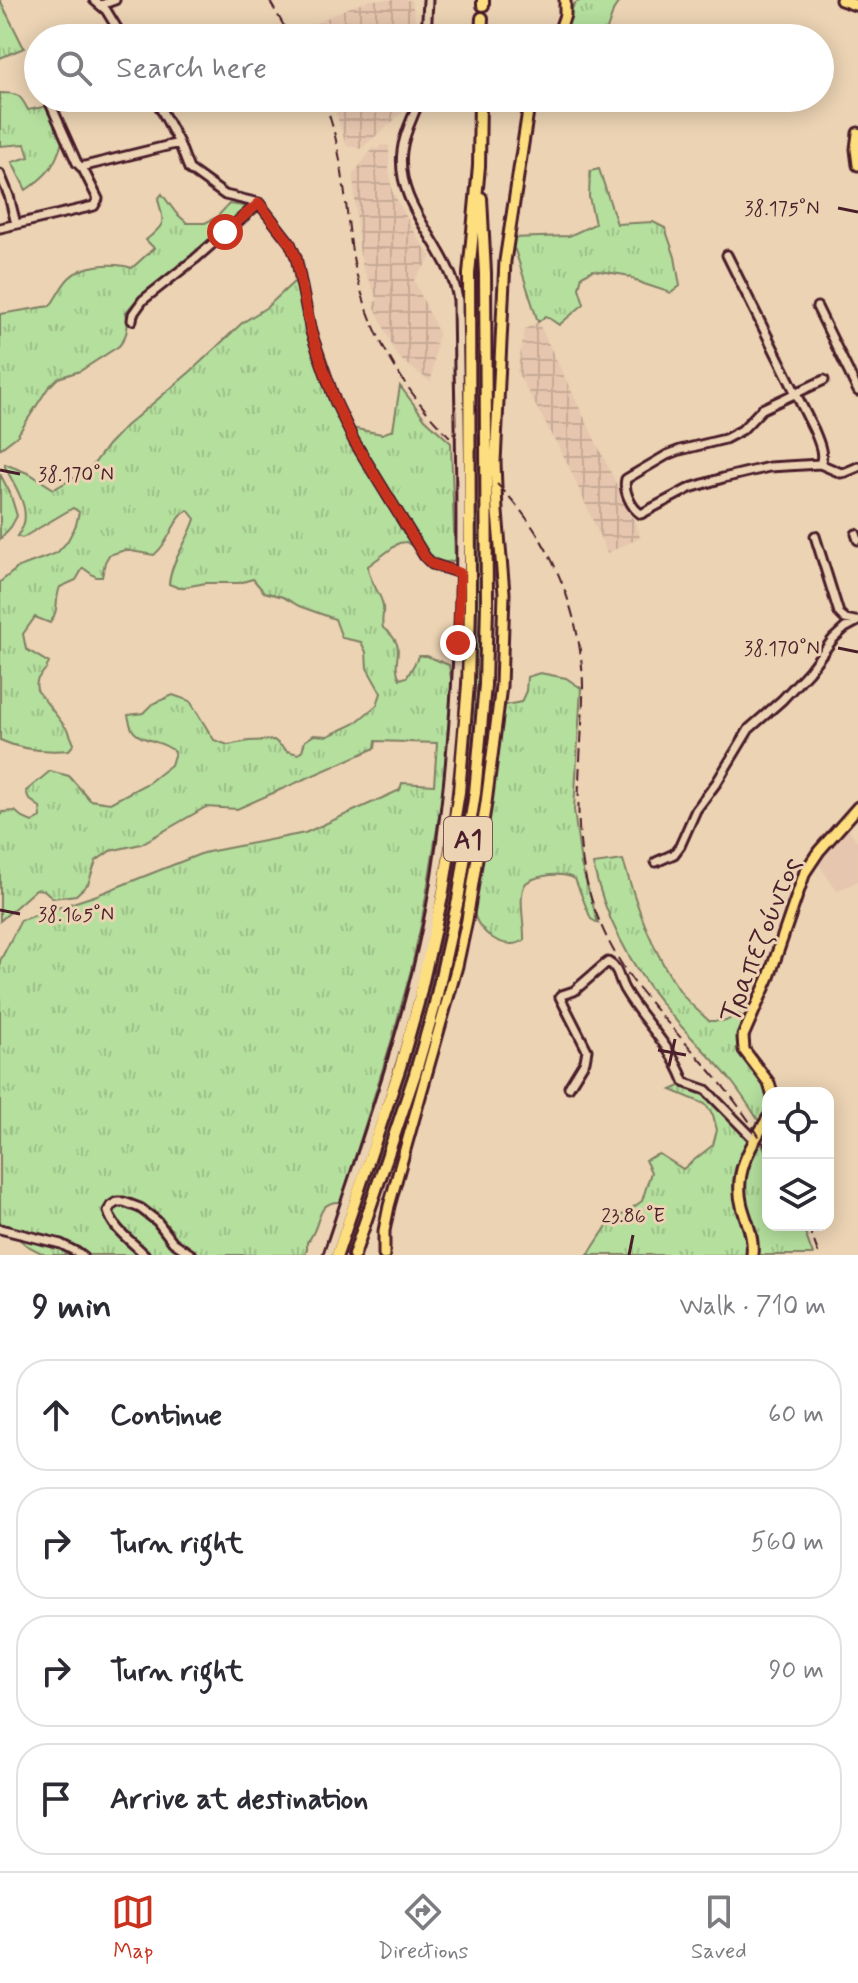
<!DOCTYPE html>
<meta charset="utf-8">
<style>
:root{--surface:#fff;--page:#f7f7f7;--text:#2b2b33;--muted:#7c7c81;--line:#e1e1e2;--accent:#c8321e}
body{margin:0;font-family:Mynerve,sans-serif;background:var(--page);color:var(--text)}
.controls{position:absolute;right:24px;bottom:24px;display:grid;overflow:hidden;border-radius:16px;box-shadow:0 4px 20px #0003}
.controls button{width:72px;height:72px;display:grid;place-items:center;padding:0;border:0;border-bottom:2px solid var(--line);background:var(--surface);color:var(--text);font:40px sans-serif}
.stop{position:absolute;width:24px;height:24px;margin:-18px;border:6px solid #c8321e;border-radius:50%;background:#fff}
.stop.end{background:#c8321e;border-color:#fff;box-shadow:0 2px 8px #0008}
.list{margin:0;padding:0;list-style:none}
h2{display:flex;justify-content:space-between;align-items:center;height:104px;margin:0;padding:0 32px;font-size:34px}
h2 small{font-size:26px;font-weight:400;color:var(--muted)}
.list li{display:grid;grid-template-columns:52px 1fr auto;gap:24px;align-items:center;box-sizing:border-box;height:112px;margin:0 16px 16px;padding:0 16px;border:2px solid var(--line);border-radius:32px}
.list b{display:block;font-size:30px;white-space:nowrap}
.list em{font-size:26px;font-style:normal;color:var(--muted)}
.icon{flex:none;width:44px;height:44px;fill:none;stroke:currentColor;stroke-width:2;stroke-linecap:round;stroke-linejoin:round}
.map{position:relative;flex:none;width:858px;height:1255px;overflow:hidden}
.search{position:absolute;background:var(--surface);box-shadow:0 4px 20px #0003;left:24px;right:24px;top:24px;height:88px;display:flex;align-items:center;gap:20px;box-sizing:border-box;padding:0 28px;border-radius:44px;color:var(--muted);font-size:30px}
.sheet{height:616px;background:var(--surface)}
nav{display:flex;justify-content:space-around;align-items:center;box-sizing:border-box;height:112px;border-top:2px solid var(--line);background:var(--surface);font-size:22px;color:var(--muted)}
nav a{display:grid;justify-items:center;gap:4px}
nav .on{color:var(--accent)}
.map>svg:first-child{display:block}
</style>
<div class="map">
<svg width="858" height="1255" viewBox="0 0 858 1255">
<defs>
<pattern id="industrial-grid" width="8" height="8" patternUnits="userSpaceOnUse" patternTransform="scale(2)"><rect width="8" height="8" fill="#e6c6ae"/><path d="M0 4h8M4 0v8" fill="none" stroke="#c7aa96"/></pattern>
<pattern id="grass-tufts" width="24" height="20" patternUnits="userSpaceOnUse" patternTransform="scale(2)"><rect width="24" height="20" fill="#b4df9d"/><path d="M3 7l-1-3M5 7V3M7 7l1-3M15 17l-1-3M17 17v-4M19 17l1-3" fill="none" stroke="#9cbf87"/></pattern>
</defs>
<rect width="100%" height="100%" fill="#ebd3b3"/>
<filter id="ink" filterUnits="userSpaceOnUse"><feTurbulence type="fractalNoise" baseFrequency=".0125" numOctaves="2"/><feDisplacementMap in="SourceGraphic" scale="16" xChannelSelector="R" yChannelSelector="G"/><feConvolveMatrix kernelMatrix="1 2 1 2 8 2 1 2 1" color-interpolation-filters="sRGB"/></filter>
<g filter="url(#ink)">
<path fill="#e6c6ae" d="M846 825 858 843V881L837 891 815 859Z"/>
<path fill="url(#industrial-grid)" d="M370 0H411L415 17 414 38H302L298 32 343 10Z
M331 98H408L403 111 388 126 360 149 346 145Z
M381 145 389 146V169L392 191 418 238 431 257 414 280 438 332 431 382 405 363 396 354 373 303 378 300 363 268 359 248 353 175 373 148 377 151Z
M538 322 638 529 640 538 607 553 567 462 517 372 525 329Z"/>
<path fill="url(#grass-tufts)" stroke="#7f7f64" stroke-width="2" d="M0 0 24 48 0 58Z
M581 0H620L614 9 604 38H561L574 4Z
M0 93C18 93 20 94 28 110L49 106 63 139C55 166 49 174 26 190L12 162 29 157 25 144 0 146Z
M599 169 617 224 653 222 665 228 675 257 680 286 671 293 644 284 625 275 593 270 582 276 579 288 584 304 559 325 546 316 538 322 515 250 510 247 511 238 569 236 595 224 589 197 590 171Z
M162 194 176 213 187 223H205L217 217 229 204 251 207 139 297 126 312C129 325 128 335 119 346L80 371 58 378 48 388 17 436 0 449V314L50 306C57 297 61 286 69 278 83 264 113 262 132 268L154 248 146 240C167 223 164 224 158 199Z
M477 272 478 273 480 604 478 684 468 792 451 899 427 1005 409 1071 347 1255H344L406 1071 425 1005 449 898 466 792 475 684 477 604Z
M295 281 306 327 330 400 344 430 415 548 406 542 399 543 368 566C368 581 381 592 383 606 384 614 381 620 383 628 411 648 389 658 400 679L407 677 419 656H427L449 665 451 678V698L448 743 443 792 422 920 411 970 392 1039 341 1202C314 1200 322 1228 307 1242V1249L305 1255H45L26 1245 0 1223V961L21 920 97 895 203 853 305 833 400 790 402 783 434 785 437 743 376 741 375 748 237 809 206 807 141 844 110 851 96 861 88 884 76 895 53 898 44 890 36 889 0 921V818L2 812 15 811 23 818 32 822 41 817 40 807 29 799 26 791 50 771 69 776 90 800 110 803 148 783 171 765 175 752C162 739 139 742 132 729 130 725 129 720 128 715L143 713 152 704 173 695 190 701 214 740 228 745 249 741 274 740 287 751 298 754 302 751 305 741 314 735 328 736 354 724 377 705 381 693 367 668 366 652 361 642 342 638 335 619 299 606 283 597 264 592 253 579 239 583H206L179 588 169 584C171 560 188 542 195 519L188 510C171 521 172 540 154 555L125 550 109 555 105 562 102 577H96L83 568 76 580 60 587C54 602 60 609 50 623L35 617 23 634 26 649 49 663C44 676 34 675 37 690L69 732 74 744 69 750C45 752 22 750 0 740V582L19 567 57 553 67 542 76 525 79 512 73 508 22 538 17 536C36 515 16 488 5 467V464L30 474 54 489 81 474 93 465 108 445 126 426 190 372 242 323 267 307Z
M400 386 425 419 451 443 455 560C438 568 427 551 418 539L351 428 382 434 393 430Z
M0 474 10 493 17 516 11 527 0 539Z
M540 673 566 678 581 688 574 810 581 864 598 923 591 919 575 879C566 874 555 874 544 876 539 877 531 879 526 883 517 893 525 926 524 940 506 953 476 932 474 911 472 895 480 872 482 855 489 806 495 756 501 706L521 702 526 691 527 677Z
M623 860C637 907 653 954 682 994 689 1004 700 1012 709 1021H726L738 1014 744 1017C740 1027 734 1038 738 1048 740 1054 745 1060 749 1064 765 1084 772 1098 760 1123 750 1107 740 1092 729 1078 708 1053 683 1031 663 1005 629 963 605 918 593 864Z
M682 1085 704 1091 748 1140 735 1169 733 1182 735 1196 747 1236 746 1255H588L607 1226 642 1201 651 1172 645 1160 659 1154 683 1169 713 1145 717 1130 713 1115 705 1104 671 1090Z
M759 1139 768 1155V1225H802L813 1255H755L753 1224 742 1200 743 1170Z"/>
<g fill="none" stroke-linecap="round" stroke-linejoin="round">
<defs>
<path id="minor" d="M94 0 106 10 123 38
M101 5 115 0
M426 38 428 0
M155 98 179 143 189 169 225 195 259 203 290 243 296 257 311 332 335 401 354 441 425 557 432 564 460 573
M50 103 77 163 83 169
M0 174 9 196 16 224
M0 228 94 206 98 199 83 169 85 166 179 143
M727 255 814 430C818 440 825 454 820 464
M817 307 858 391
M132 320 133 314 143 300 195 259 259 203
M824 380 762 409 742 430 725 439 680 450 667 455 626 479C623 490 631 508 641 514L690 488 723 478 769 467 820 464 841 473 846 472 858 467
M856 534 858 540
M815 536 839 613 845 619 855 621
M656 862 674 854 680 846 696 810 717 782 749 729 782 700 809 671 833 639 845 628 858 621
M569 1087 585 1061 587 1050 560 997 562 995 574 991 604 965 608 962C619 968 618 978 624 989 643 1022 669 1042 684 1081L686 1083 706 1090 755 1140
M0 1229 61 1244 82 1255
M145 1255C132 1241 113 1230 108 1211L111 1206 117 1202H124L140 1208 157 1221 173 1242 192 1255
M328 1255C369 1131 418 1002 437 872 451 781 458 688 460 596 463 497 459 398 458 300 450 246 395 209 402 151 404 132 414 116 420 98"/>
<path id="major" d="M841 0 858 6
M557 38 565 15V0
M858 133 856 149 858 165
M772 1093 769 1083 744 1050 743 1036 769 977 805 872 819 851 858 807
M384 1255V1231L389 1206 457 966 467 920 486 803 501 686 504 593 497 512 495 462 505 261 530 98
M752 1255C754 1236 747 1224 742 1206 733 1172 751 1146 768 1118"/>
<path id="highway" d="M483 5V0
M481 38 482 18
M337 1255 400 1067 418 1003 442 897 459 792 468 684 470 604 469 274 479 166 480 98
M354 1255 415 1074 434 1008 458 900 475 793 485 685 487 604 485 273 481 198"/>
</defs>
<use href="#minor" stroke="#4a1f2b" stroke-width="13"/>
<use href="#major" stroke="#4a1f2b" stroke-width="15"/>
<use href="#highway" stroke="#4a1f2b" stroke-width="16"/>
<use href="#minor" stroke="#ebd3b3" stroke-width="7"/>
<use href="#major" stroke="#fddf80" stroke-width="9"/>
<use href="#highway" stroke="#fddf80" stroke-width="10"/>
<path stroke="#4a1f2b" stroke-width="2" stroke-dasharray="12 6" stroke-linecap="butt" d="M269 0 291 38
M323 98C341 143 344 189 350 237 359 314 395 382 450 437
M497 484C553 539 585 620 583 699 581 773 569 838 595 910 619 975 655 1008 699 1058 725 1087 749 1118 768 1151
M808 1225 819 1255"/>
</g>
</g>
<g fill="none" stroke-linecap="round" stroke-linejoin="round" filter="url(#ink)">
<path stroke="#c8321e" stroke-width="10" d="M225 232 259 203 290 243 296 257 311 332 335 401 344 420 354 441 425 557 432 564 460 573 458 643"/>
</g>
<path fill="none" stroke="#4a1f2b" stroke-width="3" d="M838 208 858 212M0 470 20 474M838 648 858 652M0 910 20 914M658 1050 686 1055M669 1066 675 1039M629 1255 633 1235"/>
<g text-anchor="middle" stroke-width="6" stroke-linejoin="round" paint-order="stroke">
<rect fill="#ebd3b3" stroke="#7a5554" stroke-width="2" x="444" y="817" width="48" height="44" rx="6"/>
<g font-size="26" font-weight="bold" fill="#4a1f2b">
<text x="468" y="848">Α1</text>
</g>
<g font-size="28" fill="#4a1f2b" stroke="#ebd3b3">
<text transform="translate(759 939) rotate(-68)" y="10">Τραπεζούντος</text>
</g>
</g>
<g font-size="20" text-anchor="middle" fill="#4a1f2b" stroke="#ebd3b3" stroke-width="6" stroke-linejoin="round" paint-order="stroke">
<text x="782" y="215">38.175°N</text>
<text x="76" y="481">38.170°N</text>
<text x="782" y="655">38.170°N</text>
<text x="76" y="921">38.165°N</text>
<text x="633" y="1222">23.86°E</text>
</g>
</svg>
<div class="controls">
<button><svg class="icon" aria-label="locate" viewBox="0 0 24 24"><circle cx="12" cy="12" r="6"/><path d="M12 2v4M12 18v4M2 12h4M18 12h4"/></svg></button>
<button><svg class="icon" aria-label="layers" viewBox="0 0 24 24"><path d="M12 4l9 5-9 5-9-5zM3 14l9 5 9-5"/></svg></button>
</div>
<div class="stop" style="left:225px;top:232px"></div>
<div class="stop end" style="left:458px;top:643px"></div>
<div class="search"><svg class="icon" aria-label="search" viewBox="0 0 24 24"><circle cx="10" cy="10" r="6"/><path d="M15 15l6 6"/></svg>Search here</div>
</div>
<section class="sheet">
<h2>9 min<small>Walk · 710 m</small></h2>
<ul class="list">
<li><svg class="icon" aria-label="ahead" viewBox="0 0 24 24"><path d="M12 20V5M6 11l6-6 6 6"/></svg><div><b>Continue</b></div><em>60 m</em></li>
<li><svg class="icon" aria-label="right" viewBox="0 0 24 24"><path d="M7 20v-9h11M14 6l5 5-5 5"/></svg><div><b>Turn right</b></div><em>560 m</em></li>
<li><svg class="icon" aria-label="right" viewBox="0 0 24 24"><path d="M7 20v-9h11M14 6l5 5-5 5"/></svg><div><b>Turn right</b></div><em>90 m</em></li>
<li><svg class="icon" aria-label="arrive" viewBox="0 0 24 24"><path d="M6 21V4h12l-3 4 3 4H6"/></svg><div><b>Arrive at destination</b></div></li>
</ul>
</section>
<nav>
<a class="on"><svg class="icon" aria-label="map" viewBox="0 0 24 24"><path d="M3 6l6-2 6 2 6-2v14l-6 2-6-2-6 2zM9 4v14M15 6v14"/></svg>Map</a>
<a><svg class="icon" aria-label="directions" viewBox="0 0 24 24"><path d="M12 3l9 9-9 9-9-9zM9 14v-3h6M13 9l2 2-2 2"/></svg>Directions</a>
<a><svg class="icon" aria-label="saved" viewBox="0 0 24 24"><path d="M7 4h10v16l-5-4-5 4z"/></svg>Saved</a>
</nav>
